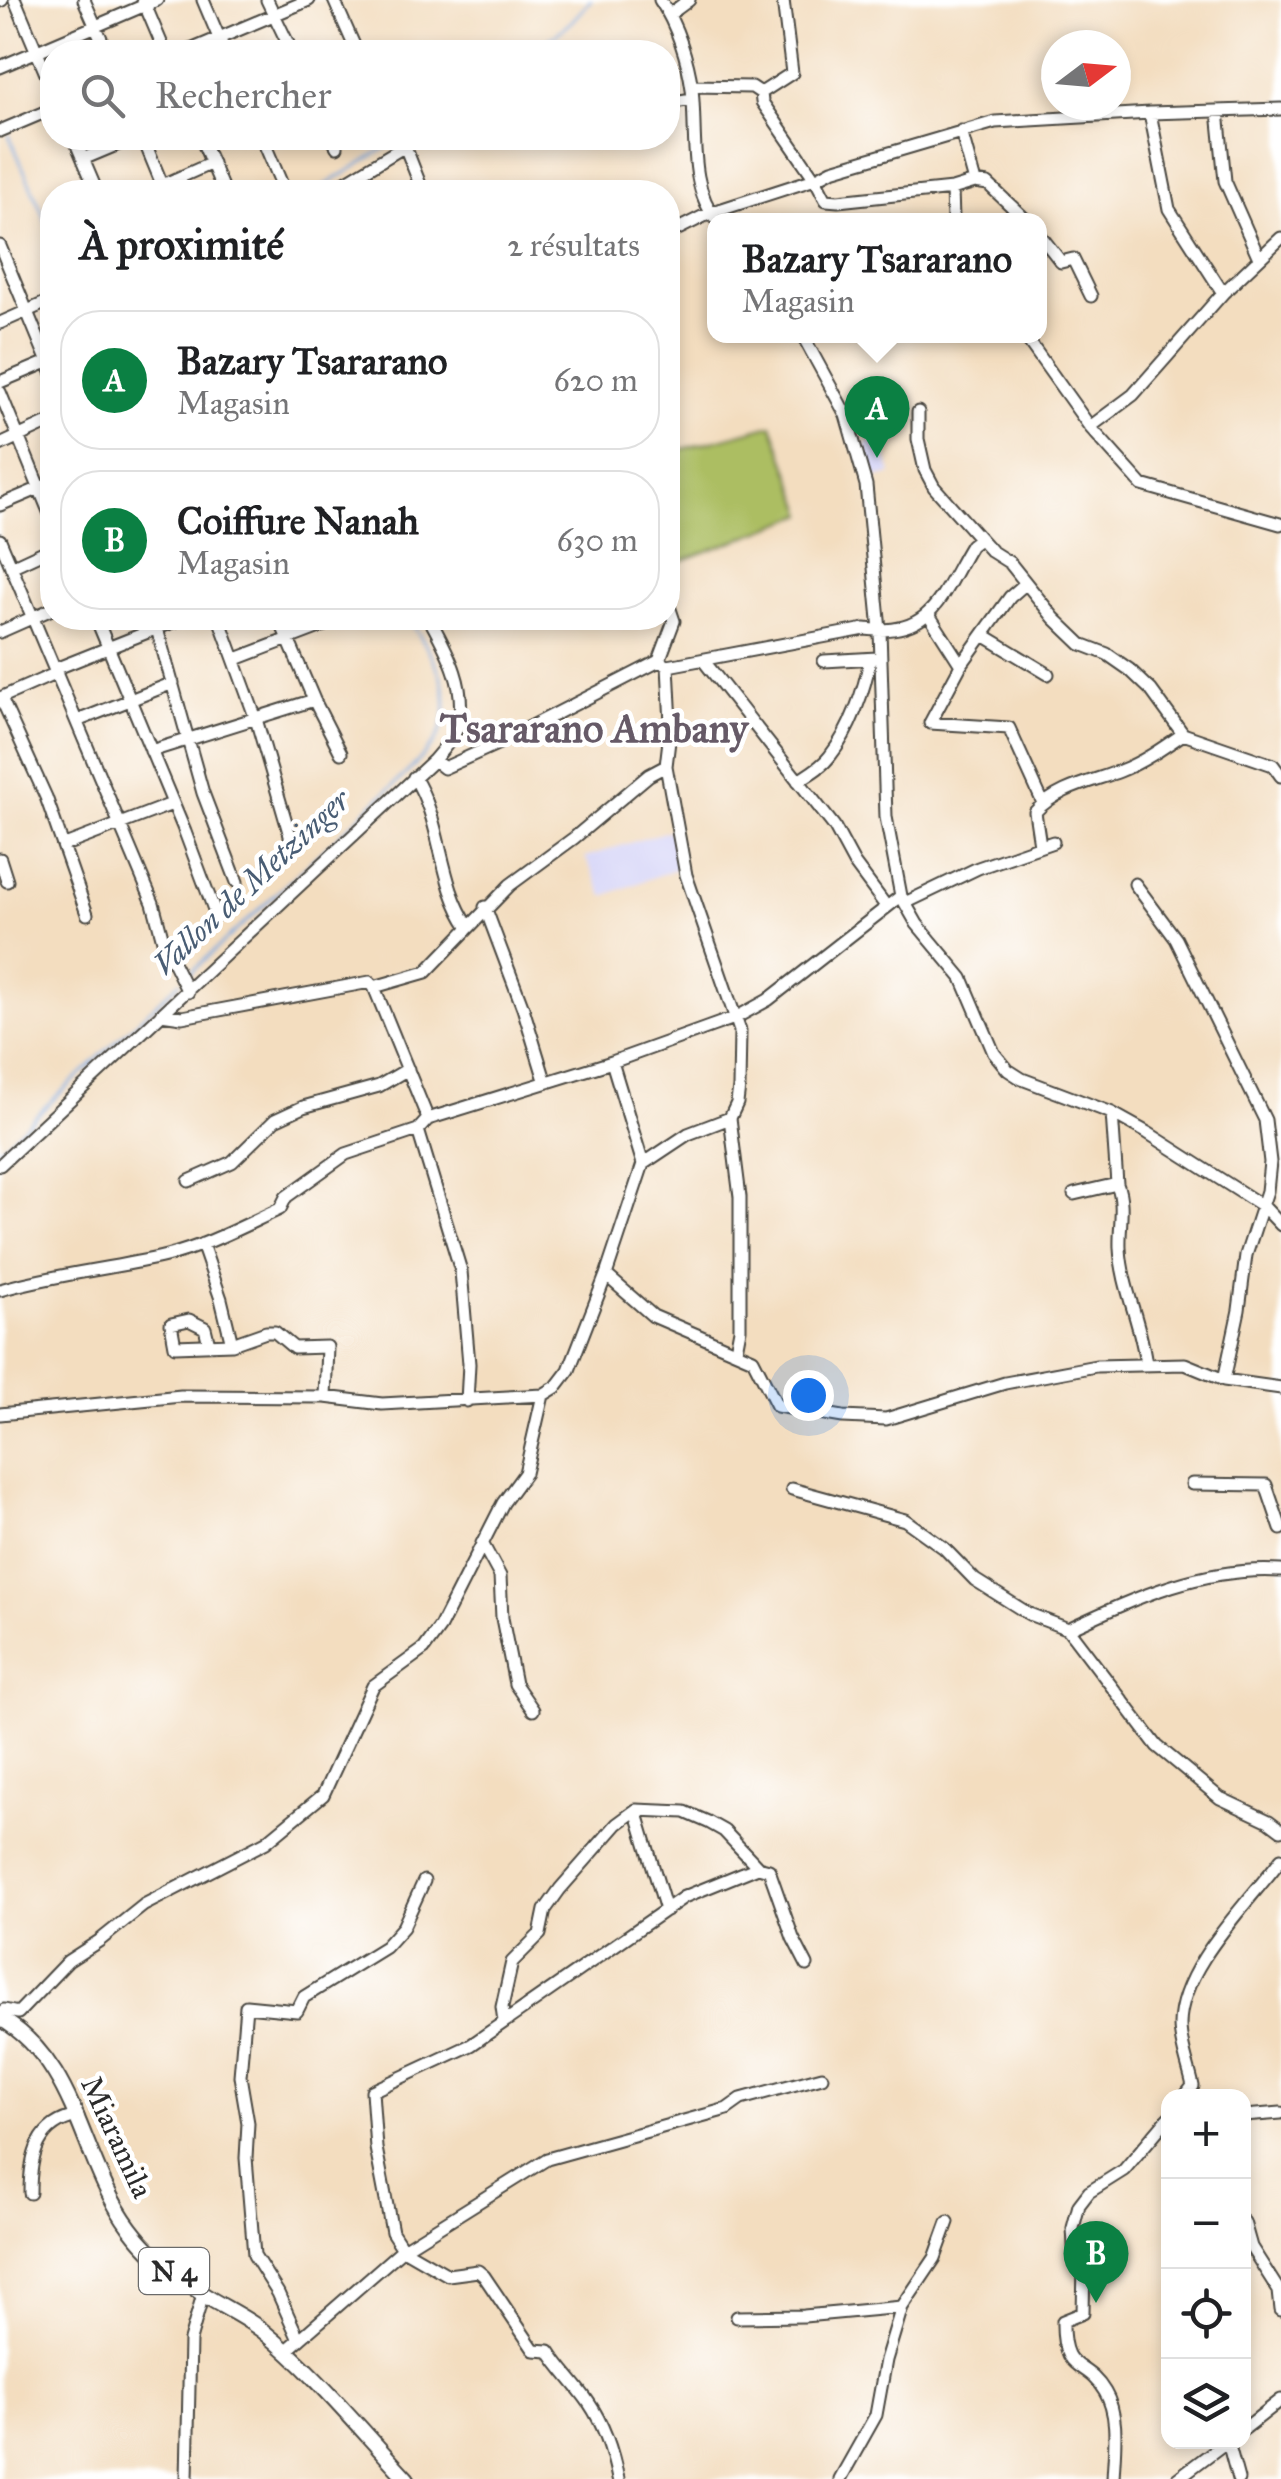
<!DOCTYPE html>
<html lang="fr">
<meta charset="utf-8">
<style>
:root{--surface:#fff;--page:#f2f2f2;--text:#202124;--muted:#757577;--line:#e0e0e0;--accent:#0b8043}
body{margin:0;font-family:"IM FELL Great Primer",serif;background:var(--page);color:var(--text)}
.controls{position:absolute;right:30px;bottom:30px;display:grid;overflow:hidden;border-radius:20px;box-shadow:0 5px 15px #0003}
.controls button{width:90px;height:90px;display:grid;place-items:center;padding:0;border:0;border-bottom:2px solid var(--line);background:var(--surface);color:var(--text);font:50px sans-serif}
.compass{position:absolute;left:1041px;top:30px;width:90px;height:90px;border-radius:50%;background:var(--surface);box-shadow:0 5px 15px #0003;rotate:74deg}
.you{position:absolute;left:808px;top:1395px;width:35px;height:35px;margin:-25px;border:8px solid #fff;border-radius:50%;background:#1a73e8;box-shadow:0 0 0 15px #1a73e833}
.badge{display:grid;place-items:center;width:65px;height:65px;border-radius:50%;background:var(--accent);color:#fff;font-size:32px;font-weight:700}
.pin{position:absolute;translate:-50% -82px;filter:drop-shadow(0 2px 5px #0008)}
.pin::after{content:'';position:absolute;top:52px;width:35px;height:30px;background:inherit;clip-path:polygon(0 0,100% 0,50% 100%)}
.popup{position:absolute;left:707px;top:213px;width:340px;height:130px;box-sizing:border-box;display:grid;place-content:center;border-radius:20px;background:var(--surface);filter:drop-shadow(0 2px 8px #0005);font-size:32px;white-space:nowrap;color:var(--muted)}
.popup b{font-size:38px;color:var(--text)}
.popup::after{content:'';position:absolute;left:50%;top:100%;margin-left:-20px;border:20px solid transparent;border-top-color:var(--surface)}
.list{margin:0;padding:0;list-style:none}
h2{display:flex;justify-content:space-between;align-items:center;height:130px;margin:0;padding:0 40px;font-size:42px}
h2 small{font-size:32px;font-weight:400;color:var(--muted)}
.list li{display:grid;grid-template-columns:65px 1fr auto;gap:30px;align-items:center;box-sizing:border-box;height:140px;margin:0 20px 20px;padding:0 20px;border:2px solid var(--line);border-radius:40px}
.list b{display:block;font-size:38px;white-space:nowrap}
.list p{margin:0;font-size:32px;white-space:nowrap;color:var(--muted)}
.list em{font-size:32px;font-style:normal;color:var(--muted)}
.icon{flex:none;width:55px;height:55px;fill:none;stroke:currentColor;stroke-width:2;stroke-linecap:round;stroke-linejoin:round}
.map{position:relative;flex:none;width:1281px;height:2479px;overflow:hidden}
.search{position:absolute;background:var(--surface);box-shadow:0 5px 15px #0003;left:40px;top:40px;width:640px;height:110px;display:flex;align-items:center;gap:25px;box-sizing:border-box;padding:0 35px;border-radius:40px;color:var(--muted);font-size:38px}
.panel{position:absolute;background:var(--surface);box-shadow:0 5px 15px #0003;left:40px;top:180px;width:640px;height:450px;border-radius:40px}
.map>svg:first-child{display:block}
</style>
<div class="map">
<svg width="1281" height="2479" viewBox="0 0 1281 2479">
<rect width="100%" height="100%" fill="#fff"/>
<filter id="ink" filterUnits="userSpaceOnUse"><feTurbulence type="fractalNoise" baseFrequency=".01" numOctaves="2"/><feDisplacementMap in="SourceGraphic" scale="20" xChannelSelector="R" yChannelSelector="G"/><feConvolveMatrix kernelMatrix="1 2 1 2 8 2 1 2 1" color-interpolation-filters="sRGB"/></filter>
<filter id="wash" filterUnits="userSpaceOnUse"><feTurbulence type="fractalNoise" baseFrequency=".0048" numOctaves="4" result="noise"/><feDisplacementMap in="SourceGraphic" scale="40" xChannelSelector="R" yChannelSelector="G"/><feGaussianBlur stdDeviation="2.25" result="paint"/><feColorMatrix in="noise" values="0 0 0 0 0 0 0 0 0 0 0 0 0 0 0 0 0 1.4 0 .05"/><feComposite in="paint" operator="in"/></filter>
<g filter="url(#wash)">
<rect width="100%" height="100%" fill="#f3ddbf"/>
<path fill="#d8d7f8" d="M881 438 892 474 872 479 865 443Z
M671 830 680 867 604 896 585 857Z"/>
<path fill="#acbe62" stroke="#6c7446" stroke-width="2.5" d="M772 425 805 514 668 566V453Z"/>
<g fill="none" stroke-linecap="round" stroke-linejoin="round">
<path stroke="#75a8e1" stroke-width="2.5" d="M534 52 570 23 591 0
M9 135 52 235
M315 192 401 138
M186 977 411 769C419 760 431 749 437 738 461 694 431 655 409 618
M0 1149 180 982"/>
</g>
</g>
<g filter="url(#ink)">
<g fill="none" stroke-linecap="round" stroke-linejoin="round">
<defs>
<path id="minor" d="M15 0 52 88
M84 0 107 52
M143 0 165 52
M203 0 225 52
M267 0 292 52
M334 0 357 52
M660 0C677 25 688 60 692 89 697 131 688 187 717 220
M0 1 2 0
M670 14 689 0
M186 52 309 0
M0 67 157 0
M692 86 752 87 761 93
M761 93 762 102 815 179 832 170 995 122 1150 113 1281 109
M761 93 792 73 783 0
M668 103 692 99
M1218 111 1225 181 1259 258
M1150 113 1169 209 1223 293
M0 131 52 109
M961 131 975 182
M74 138 97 192
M143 138 164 189
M201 138 224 192
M262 138 283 187
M332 138 337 147
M405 146 423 192
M83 159 133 138
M952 189 953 220
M147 192 212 163
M329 192 418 138
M668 234 710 213 815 179 826 200 838 201 952 189 975 182 988 184 1026 220
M1040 235 1061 262 1073 259 1091 296
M0 246 52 372
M0 323 52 300
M803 336 846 415 866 485 880 630 886 817 901 896 917 924 962 978 994 1053 1008 1070 1022 1079 1112 1113 1148 1133 1264 1207 1281 1225
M1025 336 1090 427 1142 485 1280 524
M0 382 52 360
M0 392 52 519
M918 412V439L925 470 934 487 991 551 1010 563 1054 618 1081 644 1107 654 1130 670 1151 690 1183 734 1273 765 1281 776
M1090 427 1133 395 1223 293 1281 238
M0 445 52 421
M0 505 52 483
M0 540 153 903 164 944 188 992
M11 567 52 548
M1025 584 1010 597 961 665 930 723 1009 728 1043 803
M929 615 961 665
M96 618 185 832 216 915
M154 618 203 793 237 882
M219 618 256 719 293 846
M279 618 314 700 341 753
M0 632 52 609
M985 636 1048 674
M236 659 343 618
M703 660 834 826 854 863 886 906
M824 661 877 658
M668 666 865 629C934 637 941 594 971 545L979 539
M55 669 183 618
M0 698 57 673
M1 698 46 797 87 914
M77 721 173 683
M151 751 314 700
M434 760 444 768 497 744 659 661
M666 766 686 875 740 1031 739 1087 737 1103 730 1118 740 1197V1329L736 1350
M414 777C443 822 438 883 469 927
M798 781C809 774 822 767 830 756 850 731 865 689 870 659
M65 845 172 804
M1040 845 1035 812C1057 788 1091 782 1120 771 1143 762 1163 748 1183 734
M0 859 7 881
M1135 884 1176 939 1265 1120 1270 1162 1267 1191 1246 1255 1239 1310 1224 1380
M905 903 978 868 1053 842
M485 907 523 1008 545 1080
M374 987 428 1119
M161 1014 182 1017 370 982 374 987 426 972 510 885 574 838 649 775 666 766 671 724 668 666 659 661 674 621 668 603
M1112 1113 1117 1184C1125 1204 1119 1227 1120 1248 1122 1288 1142 1325 1146 1365
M418 1130 461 1271 469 1364 467 1401
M643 1164 688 1134 730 1118
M0 1165 434 760C442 750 454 738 458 726 468 687 447 651 429 618
M189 1181 232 1162 275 1120 303 1107 379 1086 408 1069
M1074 1194 1117 1184
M202 1244 221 1299 232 1344
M606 1275 653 1316 753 1359 777 1406 843 1417 886 1419 1005 1383 1096 1366 1185 1364 1224 1380 1281 1388
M0 1290C55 1274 111 1269 166 1256 206 1246 243 1226 280 1209L286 1197 346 1154 418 1130 428 1119 612 1062 737 1017 768 1000 901 896
M209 1344 205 1328 189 1320 171 1324 175 1346 232 1344 266 1332H275L294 1348 327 1347 325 1397
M0 1414 181 1396 325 1397 382 1404 543 1395 556 1387 569 1370 606 1275 643 1164 612 1062
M1192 1484 1266 1485 1281 1529
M792 1489 905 1520 944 1548 975 1580 1029 1614 1068 1629 1157 1746 1220 1798 1269 1821 1281 1830
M482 1543 500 1576 502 1618 515 1684 533 1710
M1068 1629C1137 1597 1204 1566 1281 1571
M636 1810 666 1910
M1 2018 4 2010 18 2013 68 1961 99 1941 144 1905 266 1842 323 1795 373 1686 424 1649 440 1627 503 1503 525 1473 543 1395
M504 2021 502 2007 512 1962 540 1934 545 1910 560 1889 617 1824 636 1810 685 1812 708 1822 724 1831 758 1867 769 1870 793 1938 807 1965
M1185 2096 1193 2086C1189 2067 1180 2044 1180 2025 1180 1967 1249 1903 1281 1859
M1244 2116 1281 2113
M30 2193C30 2157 37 2123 78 2116
M1244 2222 1251 2247 1279 2291 1281 2310
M737 2317 804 2316 902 2307
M299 2340 278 2293 254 2255 246 2158 248 2123 240 2076 246 2006 297 2011 304 1997 385 1947 403 1927 424 1881
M286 2351 403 2249 547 2159 727 2109 741 2099 822 2077
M1244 2429 1281 2400
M1228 2442 1238 2479
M187 2479 190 2340 203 2294
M618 2479C613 2453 604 2425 589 2403 577 2385 561 2370 549 2351L534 2350 484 2276 478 2271 448 2275 403 2249 392 2232 376 2148 372 2091 471 2045 684 1897 758 1867
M840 2479 876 2415 886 2360 902 2307 935 2258 948 2222
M1113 2479C1114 2451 1120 2417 1105 2392 1085 2358 1062 2376 1063 2321L1083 2313 1084 2266 1074 2246 1073 2228 1079 2205 1089 2192 1124 2170 1168 2118
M1177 2479 1226 2442"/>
<path id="major" d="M0 2018C80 2065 79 2160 130 2228 149 2254 178 2277 204 2295 223 2307 245 2317 263 2331 316 2374 360 2429 407 2479"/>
</defs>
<use href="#minor" stroke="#494641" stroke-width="15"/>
<use href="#major" stroke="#494641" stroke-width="18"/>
<use href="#minor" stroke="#fff" stroke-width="11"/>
<use href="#major" stroke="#fff" stroke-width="14"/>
</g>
</g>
<g text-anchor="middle" stroke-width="9" stroke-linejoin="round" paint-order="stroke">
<rect fill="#fff" stroke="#6b6b6b" stroke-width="2.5" x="139" y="2248" width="70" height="46" rx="8"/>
<g font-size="28" font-weight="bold" fill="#2b2b2b">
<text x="174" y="2281">N 4</text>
</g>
<g font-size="30" fill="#2b2b2b" stroke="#fff">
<text transform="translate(117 2137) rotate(65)" y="10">Miaramila</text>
</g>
<g font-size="32" font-style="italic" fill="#495d74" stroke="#fff">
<text transform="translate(251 882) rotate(-43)" y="11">Vallon de Metzinger</text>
</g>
<g font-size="40" font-weight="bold" fill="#665a67" stroke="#fff">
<text x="594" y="742">Tsararano Ambany</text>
</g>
</g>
</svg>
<div class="controls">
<button>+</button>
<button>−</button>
<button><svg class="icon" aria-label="locate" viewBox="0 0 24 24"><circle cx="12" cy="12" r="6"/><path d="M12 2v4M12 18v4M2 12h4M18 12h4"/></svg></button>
<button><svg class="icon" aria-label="layers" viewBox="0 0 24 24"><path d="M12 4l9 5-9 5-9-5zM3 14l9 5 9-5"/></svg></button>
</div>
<svg class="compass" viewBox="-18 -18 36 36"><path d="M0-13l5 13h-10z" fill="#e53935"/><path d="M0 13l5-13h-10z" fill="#757577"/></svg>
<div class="you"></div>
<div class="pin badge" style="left:877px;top:458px">A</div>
<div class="popup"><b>Bazary Tsararano</b>Magasin</div>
<div class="pin badge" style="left:1096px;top:2303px">B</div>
<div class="search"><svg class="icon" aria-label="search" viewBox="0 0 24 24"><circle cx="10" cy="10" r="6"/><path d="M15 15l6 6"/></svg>Rechercher</div>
<section class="panel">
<h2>À proximité<small>2 résultats</small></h2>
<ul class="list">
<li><span class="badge">A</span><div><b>Bazary Tsararano</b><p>Magasin</p></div><em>620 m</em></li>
<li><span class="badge">B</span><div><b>Coiffure Nanah</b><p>Magasin</p></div><em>630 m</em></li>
</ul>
</section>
</div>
